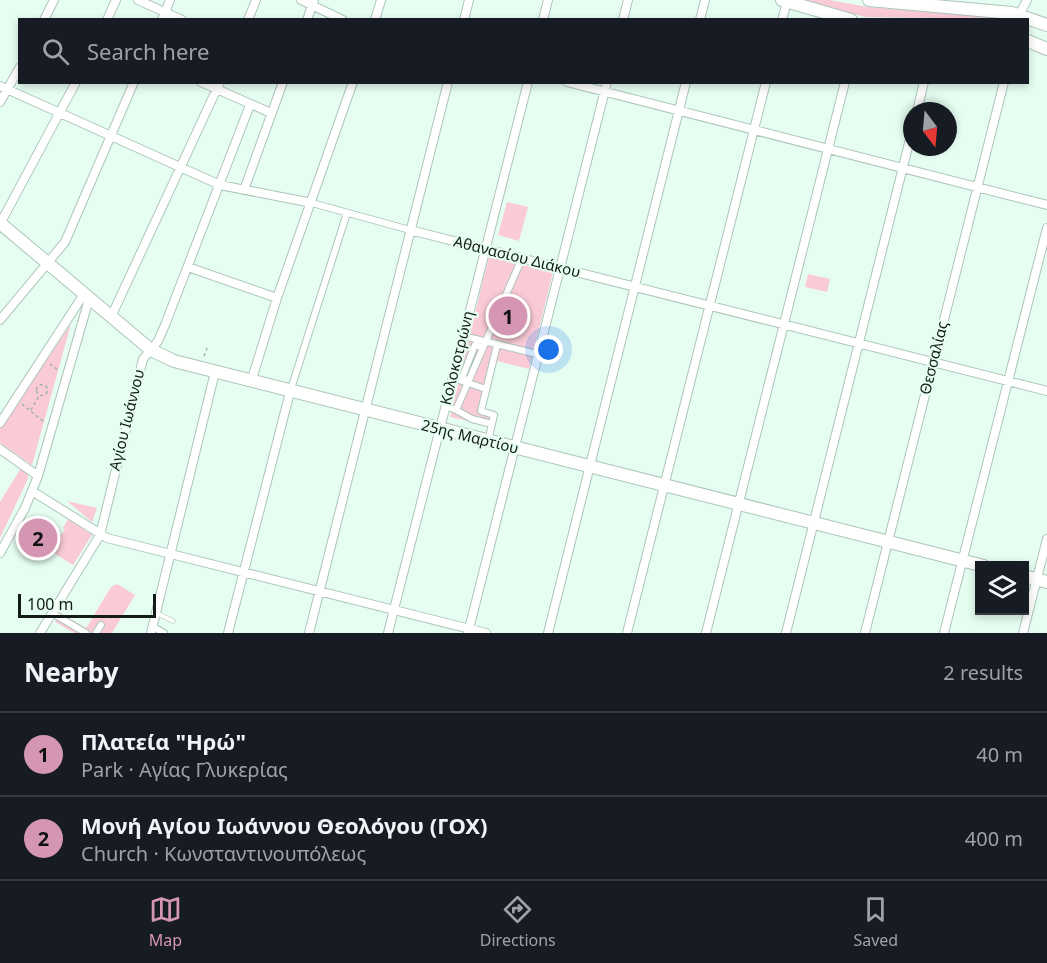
<!DOCTYPE html>
<meta charset="utf-8">
<style>
:root{--surface:#171b24;--page:#20242c;--text:#f1f3f6;--muted:#9ea1a6;--line:#363941;--accent:#d496b2}
body{margin:0;font-family:"Noto Sans",sans-serif;background:var(--page);color:var(--text)}
.controls{position:absolute;right:18px;bottom:18px;display:grid;overflow:hidden;border-radius:0px;box-shadow:0 3px 9px #0003}
.controls button{width:54px;height:54px;display:grid;place-items:center;padding:0;border:0;border-bottom:2px solid var(--line);background:var(--surface);color:var(--text);font:30px sans-serif}
.compass{position:absolute;left:903px;top:102px;width:54px;height:54px;border-radius:50%;background:var(--surface);box-shadow:0 3px 9px #0003;rotate:164deg}
.scale{position:absolute;left:18px;bottom:15px;width:138px;box-sizing:border-box;padding-left:6px;border:3px solid #121b17;border-top:0;font-size:16px;line-height:21px;white-space:nowrap;color:#121b17;-webkit-text-stroke:4px #e6fef2;paint-order:stroke}
.you{position:absolute;left:549px;top:350px;width:21px;height:21px;margin:-15px;border:4px solid #fff;border-radius:50%;background:#1a73e8;box-shadow:0 0 0 9px #1a73e833}
.badge{display:grid;place-items:center;width:39px;height:39px;border-radius:50%;background:var(--accent);color:#111;font-size:20px;font-weight:700}
.pin{position:absolute;translate:-50% -50%;border:3px solid #fff;box-shadow:0 2px 6px #0006}
.list{margin:0;padding:0;list-style:none}
h2{display:flex;justify-content:space-between;align-items:center;height:78px;margin:0;padding:0 24px;font-size:26px}
h2 small{font-size:20px;font-weight:400;color:var(--muted)}
.list li{display:grid;grid-template-columns:39px 1fr auto;gap:18px;align-items:center;box-sizing:border-box;height:84px;padding:0 24px;border-top:2px solid var(--line)}
.list b{display:block;font-size:22px;white-space:nowrap}
.list p{margin:0;font-size:20px;white-space:nowrap;color:var(--muted)}
.list em{font-size:20px;font-style:normal;color:var(--muted)}
.icon{flex:none;width:33px;height:33px;fill:none;stroke:currentColor;stroke-width:2;stroke-linecap:round;stroke-linejoin:round}
.map{position:relative;flex:none;width:1047px;height:633px;overflow:hidden}
.search{position:absolute;background:var(--surface);box-shadow:0 3px 9px #0003;left:18px;right:18px;top:18px;height:66px;display:flex;align-items:center;gap:15px;box-sizing:border-box;padding:0 21px;border-radius:0px;color:var(--muted);font-size:22px}
.sheet{height:246px;background:var(--surface)}
nav{display:flex;justify-content:space-around;align-items:center;box-sizing:border-box;height:84px;border-top:2px solid var(--line);background:var(--surface);font-size:16px;color:var(--muted)}
nav a{display:grid;justify-items:center;gap:3px}
nav .on{color:var(--accent)}
.map>svg:first-child{display:block}
</style>
<div class="map">
<svg width="1047" height="633" viewBox="0 0 1047 633">
<rect width="100%" height="100%" fill="#e6fef2"/>
<path fill="#facbd7" d="M800 0H829L868 7 1012 19 866 17Z
M507 202 528 207 519 241 498 235Z
M489 256 553 272 529 369 497 361 484 410 497 413 494 427 450 417Z
M808 274 830 279 827 292 805 287Z
M71 324 32 465 0 443V428Z
M21 468 28 474V479L0 538V502Z
M67 501 97 508 92 522Z
M68 519 92 535 73 565 54 553 58 545 54 542 65 530 63 528Z
M117 584 135 595 112 633H74L55 622 60 613 86 628 111 587Z"/>
<g fill="none" stroke-linecap="round" stroke-linejoin="round">
<defs>
<path id="service" d="M156 613 173 621"/>
<path id="pedestrian" d="M312 203 410 230
M463 336 537 354
M453 378 486 389
M467 380 462 378 475 345 481 347
M290 392 347 213
M445 406 456 410 522 258
M456 410 472 419 492 424
M488 441 494 415 481 411 497 345
M52 613 86 633
M152 626 164 633
M96 633 101 625"/>
<path id="minor" d="M138 0 182 20
M301 0 343 20
M1019 15 1027 0
M44 20 54 0
M107 20 116 0
M162 20 170 0
M248 20 256 0
M307 20 314 0
M375 20 381 0
M464 20 469 0
M543 20 548 0
M623 20 628 0
M700 20 705 0
M782 20 787 2
M201 82 271 113
M567 82 1047 205
M0 86 220 185 312 203
M0 102 20 67
M917 111 924 82
M244 190 283 82
M0 224 76 82
M410 230 1047 391
M188 267 277 298
M111 317 220 82
M0 320 65 242 134 82
M251 382 277 298 353 82
M0 423 84 294
M0 449 38 476
M32 491 107 538 486 633
M0 553 25 508 38 476 89 299
M40 633 100 535 143 359 158 341 165 325 250 105
M151 633 215 372
M228 633 290 392
M309 633 448 82
M388 633 528 82
M468 633 607 82
M548 633 686 82
M627 633 766 82
M706 633 845 82
M786 633 912 131
M865 633 1004 82
M944 633 1047 228
M1023 633 1047 539"/>
<path id="secondary" d="M782 0 851 20
M869 0 1012 13 1047 25
M1028 41 1047 49
M0 223 151 350 174 361 984 566
M1024 576 1047 582"/>
</defs>
<use href="#service" stroke="#adc5b9" stroke-width="5"/>
<use href="#pedestrian" stroke="#adc5b9" stroke-width="8"/>
<use href="#minor" stroke="#adc5b9" stroke-width="10"/>
<use href="#secondary" stroke="#adc5b9" stroke-width="14"/>
<path stroke="#9fb2a8" stroke-width="1.5" stroke-dasharray="3 3" stroke-linecap="butt" d="M204 356 207 348
M50 364 59 371
M36.5 390a5.5 5.5 0 1 1 11 0a5.5 5.5 0 1 1-11 0Z
M22 404 44 422
M31 410 39 396"/>
<use href="#service" stroke="#fff" stroke-width="4"/>
<use href="#pedestrian" stroke="#fff" stroke-width="6"/>
<use href="#minor" stroke="#fff" stroke-width="8"/>
<use href="#secondary" stroke="#fff" stroke-width="12"/>
</g>
<g text-anchor="middle" stroke-width="4.5" stroke-linejoin="round" paint-order="stroke">
<g font-size="15" fill="#121b17" stroke="#e6fef2">
<text transform="translate(517 257) rotate(14)" y="5">Αθανασίου Διάκου</text>
<text transform="translate(457 358) rotate(-76)" y="5">Κολοκοτρώνη</text>
<text transform="translate(934 358) rotate(-76)" y="5">Θεσσαλίας</text>
<text transform="translate(127 420) rotate(-76)" y="5">Αγίου Ιωάννου</text>
<text transform="translate(470 437) rotate(14)" y="5">25ης Μαρτίου</text>
</g>
</g>
</svg>
<div class="controls">
<button><svg class="icon" aria-label="layers" viewBox="0 0 24 24"><path d="M12 4l9 5-9 5-9-5zM3 14l9 5 9-5"/></svg></button>
</div>
<svg class="compass" viewBox="-18 -18 36 36"><path d="M0-13l5 13h-10z" fill="#e53935"/><path d="M0 13l5-13h-10z" fill="#9ea1a6"/></svg>
<div class="scale">100 m</div>
<div class="you"></div>
<div class="pin badge" style="left:508px;top:316px">1</div>
<div class="pin badge" style="left:38px;top:538px">2</div>
<div class="search"><svg class="icon" aria-label="search" viewBox="0 0 24 24"><circle cx="10" cy="10" r="6"/><path d="M15 15l6 6"/></svg>Search here</div>
</div>
<section class="sheet">
<h2>Nearby<small>2 results</small></h2>
<ul class="list">
<li><span class="badge">1</span><div><b>Πλατεία &quot;Ηρώ&quot;</b><p>Park · Αγίας Γλυκερίας</p></div><em>40 m</em></li>
<li><span class="badge">2</span><div><b>Μονή Αγίου Ιωάννου Θεολόγου (ΓΟΧ)</b><p>Church · Κωνσταντινουπόλεως</p></div><em>400 m</em></li>
</ul>
</section>
<nav>
<a class="on"><svg class="icon" aria-label="map" viewBox="0 0 24 24"><path d="M3 6l6-2 6 2 6-2v14l-6 2-6-2-6 2zM9 4v14M15 6v14"/></svg>Map</a>
<a><svg class="icon" aria-label="directions" viewBox="0 0 24 24"><path d="M12 3l9 9-9 9-9-9zM9 14v-3h6M13 9l2 2-2 2"/></svg>Directions</a>
<a><svg class="icon" aria-label="saved" viewBox="0 0 24 24"><path d="M7 4h10v16l-5-4-5 4z"/></svg>Saved</a>
</nav>
